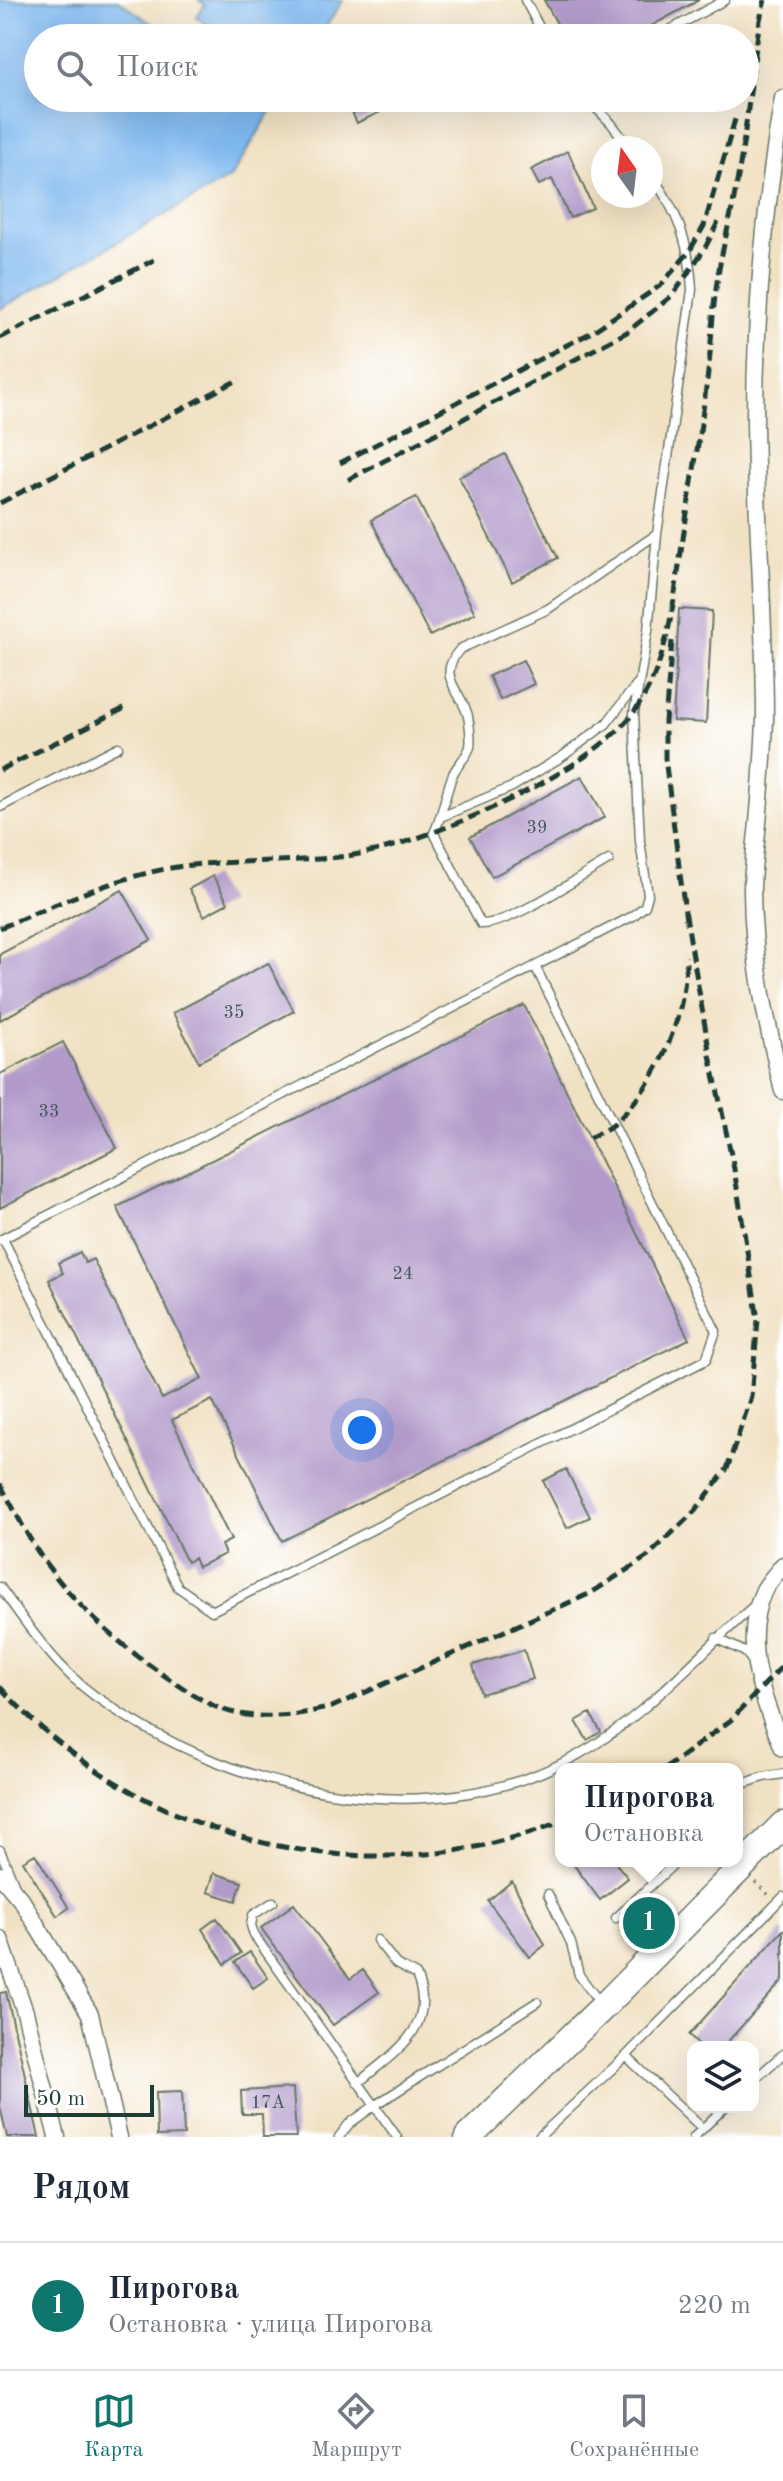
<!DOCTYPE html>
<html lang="ru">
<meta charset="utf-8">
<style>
:root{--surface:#fff;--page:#f2f2f3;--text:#1f2937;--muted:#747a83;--line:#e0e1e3;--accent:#0f766e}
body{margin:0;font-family:"Old Standard TT",serif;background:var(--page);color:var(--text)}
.controls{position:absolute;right:24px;bottom:24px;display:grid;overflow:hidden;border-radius:16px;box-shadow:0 8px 32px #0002}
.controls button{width:72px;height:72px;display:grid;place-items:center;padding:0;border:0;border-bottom:2px solid var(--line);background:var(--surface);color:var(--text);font:40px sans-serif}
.compass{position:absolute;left:591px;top:136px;width:72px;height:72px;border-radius:50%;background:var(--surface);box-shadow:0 8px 32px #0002;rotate:346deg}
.scale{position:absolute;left:24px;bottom:20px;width:130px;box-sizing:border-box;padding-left:8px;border:4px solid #1f3d34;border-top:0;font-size:22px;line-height:28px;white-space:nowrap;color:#1f3d34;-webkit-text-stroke:6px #fff;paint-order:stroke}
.you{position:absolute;left:362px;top:1430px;width:28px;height:28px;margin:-20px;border:6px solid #fff;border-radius:50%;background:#1a73e8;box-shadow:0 0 0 12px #1a73e833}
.badge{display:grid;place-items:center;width:52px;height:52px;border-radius:50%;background:var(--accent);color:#fff;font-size:26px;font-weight:700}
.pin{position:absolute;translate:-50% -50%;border:4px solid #fff;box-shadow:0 2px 8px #0006}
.popup{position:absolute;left:555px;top:1763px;width:188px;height:104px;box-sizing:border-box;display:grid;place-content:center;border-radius:16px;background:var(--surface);filter:drop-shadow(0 2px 6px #0005);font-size:26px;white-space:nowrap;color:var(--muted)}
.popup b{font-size:30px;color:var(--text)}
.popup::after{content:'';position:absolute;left:50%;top:100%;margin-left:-16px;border:16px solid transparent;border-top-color:var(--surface)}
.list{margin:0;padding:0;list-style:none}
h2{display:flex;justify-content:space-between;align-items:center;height:104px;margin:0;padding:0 32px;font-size:34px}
h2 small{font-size:26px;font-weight:400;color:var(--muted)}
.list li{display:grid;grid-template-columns:52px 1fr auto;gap:24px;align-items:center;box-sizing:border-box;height:128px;padding:0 32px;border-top:2px solid var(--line)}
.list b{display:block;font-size:30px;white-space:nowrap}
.list p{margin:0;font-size:26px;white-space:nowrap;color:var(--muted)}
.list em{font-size:26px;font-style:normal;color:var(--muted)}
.icon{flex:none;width:44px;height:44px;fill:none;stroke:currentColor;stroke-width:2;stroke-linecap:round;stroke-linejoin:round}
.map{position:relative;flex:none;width:783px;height:2137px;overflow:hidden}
.search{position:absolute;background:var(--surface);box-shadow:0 8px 32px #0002;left:24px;right:24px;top:24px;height:88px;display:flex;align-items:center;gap:20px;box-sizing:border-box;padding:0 28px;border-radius:44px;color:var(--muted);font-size:30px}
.sheet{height:232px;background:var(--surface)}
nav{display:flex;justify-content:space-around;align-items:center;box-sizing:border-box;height:112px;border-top:2px solid var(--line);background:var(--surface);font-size:22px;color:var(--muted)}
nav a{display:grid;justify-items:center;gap:4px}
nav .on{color:var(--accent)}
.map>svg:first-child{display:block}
</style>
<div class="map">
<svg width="783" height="2137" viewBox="0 0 783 2137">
<rect width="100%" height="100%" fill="#fff"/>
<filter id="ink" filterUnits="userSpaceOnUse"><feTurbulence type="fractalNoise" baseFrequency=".0125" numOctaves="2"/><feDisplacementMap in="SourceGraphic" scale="16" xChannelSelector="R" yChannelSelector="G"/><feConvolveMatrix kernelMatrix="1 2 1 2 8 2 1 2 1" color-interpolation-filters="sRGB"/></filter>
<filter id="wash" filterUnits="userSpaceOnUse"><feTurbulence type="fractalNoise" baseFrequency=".006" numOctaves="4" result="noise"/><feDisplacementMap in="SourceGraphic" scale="32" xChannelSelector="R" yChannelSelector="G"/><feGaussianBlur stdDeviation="1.8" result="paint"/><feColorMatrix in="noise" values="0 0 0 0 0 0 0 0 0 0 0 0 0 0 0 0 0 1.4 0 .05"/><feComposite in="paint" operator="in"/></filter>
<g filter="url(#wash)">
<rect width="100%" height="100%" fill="#f1e1c3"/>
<path fill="#7eb8ef" stroke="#4e7a92" stroke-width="2" d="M0 0H118L172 38H38V98H258L273 108 231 177 0 309Z
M199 0H343L319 38H226L196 17 205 5Z"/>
<g id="blocks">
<path fill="#b29bca" d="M544 0H699L629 38H565Z
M366 98H410L357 123 349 106Z
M568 151 593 208 570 218 552 179 539 185 531 170Z
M505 454 558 558 512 582 459 477Z
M416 497 475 613 430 636 371 520Z
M679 609 712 611 706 723 673 721Z
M523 660 534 684 500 700 489 676Z
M582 776 605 817 492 877 470 837Z
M213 876 228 903 204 916 189 889Z
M122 890 151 940 0 1020V954Z
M268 963 294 1011 199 1062 173 1013Z
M524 1005 689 1339 282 1541 212 1400 172 1420 231 1540 221 1545 225 1554 198 1567 194 1558 187 1562 49 1280 63 1273 58 1263 80 1252 85 1263 93 1259 162 1399 202 1379 117 1207Z
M63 1042 117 1148 0 1208V1074Z
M566 1469 590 1517 567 1528 543 1481Z
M524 1650 533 1679 481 1694 473 1665Z
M590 1713 601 1732 587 1740 576 1721Z
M35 1854 69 1908 57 1916 23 1861Z
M571 1861H614L628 1878 600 1900Z
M214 1873 242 1882 236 1901 208 1892Z
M512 1881 545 1945 530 1957 488 1901Z
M294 1904 350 1979 363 1970 379 1992 333 2025 261 1928Z
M217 1918 241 1953 225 1964 202 1929Z
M783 1930V1980L723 2047H702L689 2035Z
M250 1952 268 1978 253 1988 235 1962Z
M6 1992 39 2137H7L0 2106V1993Z
M293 2088 296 2137H263L262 2114H242L241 2091Z
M182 2091 184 2135 157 2136 156 2092Z"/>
</g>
</g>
<g filter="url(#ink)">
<use href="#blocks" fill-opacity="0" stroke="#687666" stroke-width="2"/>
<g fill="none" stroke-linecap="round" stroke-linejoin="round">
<defs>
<path id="service" d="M525 0 545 38
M655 38 725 0
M586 98 611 123 630 148
M0 807 118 747
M443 816 512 787 563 756 606 724 637 684
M609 860C581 876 510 925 481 924L434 833C443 814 445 794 453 774 457 765 467 757 470 747 471 741 470 729 469 722 466 692 433 680 460 649L548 609 657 534
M3 1239 178 1587 212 1611 706 1360 716 1331 535 966
M0 1240 633 916 645 906 648 895 640 841 634 713 648 631 657 534 692 290C690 246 678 211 651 175
M0 1587C27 1625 57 1669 95 1696 228 1791 426 1839 576 1756 645 1718 697 1655 756 1604
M716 1638 745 1652 753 1661
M737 1786 763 1777 783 1774
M0 1850 15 1886
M548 1894 571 1943 579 1975 600 2003
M273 1902 253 1915 251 1925 254 1935 397 2137
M616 1918 677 1861
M626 2056 702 2128
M753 2081 783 2054
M358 2083C393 2053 439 2028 416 1975L396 1964 377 1940
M339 2137 349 2124 374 2106 537 2002
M539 2137 626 2056 783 1897
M694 2137 725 2107"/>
<path id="minor" d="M783 98C765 204 755 312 755 420 756 519 765 619 765 718 764 753 761 788 758 823 756 845 752 868 752 890 752 958 767 1025 783 1091
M783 1565C777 1573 769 1581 764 1590 740 1640 763 1701 783 1748
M0 1875 22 1901 90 2014 119 2137
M0 1939 25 2012 57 2137"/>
<path id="primary" d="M468 2137 604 2006 783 1825"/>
</defs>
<use href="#service" stroke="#687666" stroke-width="11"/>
<use href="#minor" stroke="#687666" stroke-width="19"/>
<use href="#primary" stroke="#687666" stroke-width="29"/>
<path stroke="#687666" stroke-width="3" stroke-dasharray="2 6" stroke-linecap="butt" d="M755 1882 770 1896"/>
<use href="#service" stroke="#fff" stroke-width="8"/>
<use href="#minor" stroke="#fff" stroke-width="16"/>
<use href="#primary" stroke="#fff" stroke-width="26"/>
<path stroke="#1f3d34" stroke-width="5" stroke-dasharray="12 6" stroke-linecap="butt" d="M0 338 154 260
M340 463 592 332 661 285 689 252 704 226 736 116
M348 480 627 332 673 295 705 248 718 222
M0 503 240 379
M672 641 665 721V758L686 920
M0 770 125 708
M0 928C61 902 126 872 192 865 259 858 328 866 393 846 462 825 591 770 634 712 668 666 674 599 682 545 691 487 701 430 708 372 712 342 712 312 717 282 721 252 730 223 735 193 746 136 751 77 760 20L765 0
M589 1138C598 1133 609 1129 616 1122 659 1081 687 1015 686 956
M0 1484C16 1512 30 1543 50 1569 83 1613 125 1649 171 1680 191 1693 211 1708 235 1713 269 1720 299 1715 332 1707L591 1593 647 1557 695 1511 727 1469 751 1397 758 1320 734 1169 710 1055 685 910
M0 1687C112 1810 272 1871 437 1853 479 1849 521 1836 561 1822
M665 1769 731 1720 783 1665"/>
</g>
</g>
<g text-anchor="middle" stroke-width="6" stroke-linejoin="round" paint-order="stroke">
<g font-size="18" fill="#44545a">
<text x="537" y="833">39</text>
<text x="234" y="1018">35</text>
<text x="49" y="1117">33</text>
<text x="403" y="1279">24</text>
<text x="268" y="2108">17А</text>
</g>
</g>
</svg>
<div class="controls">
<button><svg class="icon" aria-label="layers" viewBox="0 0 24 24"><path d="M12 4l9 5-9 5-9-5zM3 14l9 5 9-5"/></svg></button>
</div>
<svg class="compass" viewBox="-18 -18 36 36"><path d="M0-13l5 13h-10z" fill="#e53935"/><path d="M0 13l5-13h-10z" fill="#747a83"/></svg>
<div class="scale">50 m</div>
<div class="you"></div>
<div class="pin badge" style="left:649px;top:1923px">1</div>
<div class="popup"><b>Пирогова</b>Остановка</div>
<div class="search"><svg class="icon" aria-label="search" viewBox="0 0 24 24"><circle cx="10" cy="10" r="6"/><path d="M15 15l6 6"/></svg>Поиск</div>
</div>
<section class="sheet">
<h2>Рядом<small></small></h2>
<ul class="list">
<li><span class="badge">1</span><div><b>Пирогова</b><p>Остановка · улица Пирогова</p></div><em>220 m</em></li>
</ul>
</section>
<nav>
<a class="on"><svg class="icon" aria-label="map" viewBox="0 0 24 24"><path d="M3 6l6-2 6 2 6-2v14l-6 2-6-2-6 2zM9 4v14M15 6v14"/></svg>Карта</a>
<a><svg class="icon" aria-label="directions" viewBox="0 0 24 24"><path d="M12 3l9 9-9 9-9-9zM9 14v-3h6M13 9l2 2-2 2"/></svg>Маршрут</a>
<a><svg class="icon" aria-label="saved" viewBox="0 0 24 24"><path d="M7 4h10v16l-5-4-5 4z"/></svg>Сохранённые</a>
</nav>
